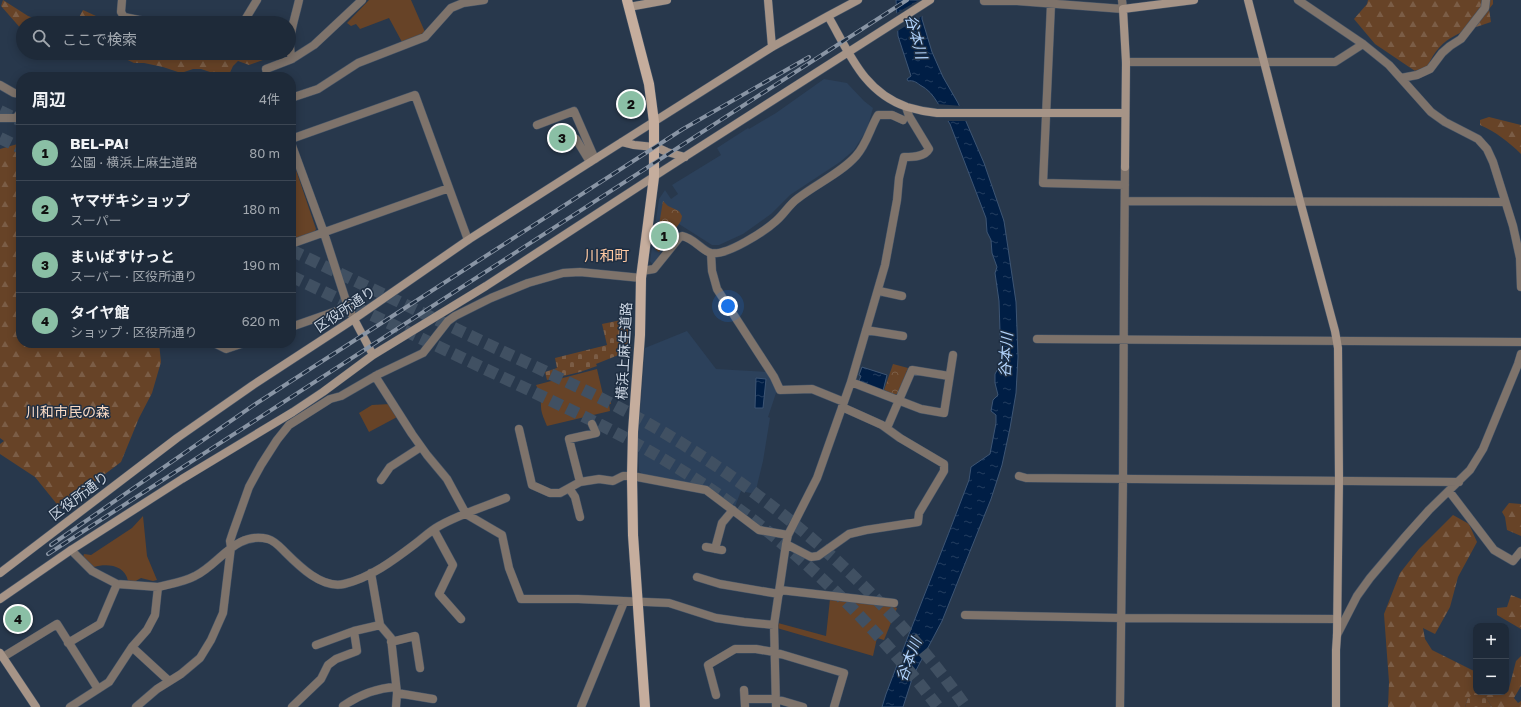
<!DOCTYPE html>
<html lang="ja">
<meta charset="utf-8">
<style>
:root{--surface:#1e2a39;--page:#263241;--text:#f1f3f6;--muted:#a1a7ae;--line:#3c4653;--accent:#8abfa5}
body{margin:0;font-family:"Golos Text","Noto Sans JP",sans-serif;background:var(--page);color:var(--text)}
.controls{position:absolute;right:12px;bottom:12px;display:grid;overflow:hidden;border-radius:8px;box-shadow:0 2px 10px #0003}
.controls button{width:36px;height:36px;display:grid;place-items:center;padding:0;border:0;border-bottom:1px solid var(--line);background:var(--surface);color:var(--text);font:20px sans-serif}
.you{position:absolute;left:728px;top:306px;width:14px;height:14px;margin:-10px;border:3px solid #fff;border-radius:50%;background:#1a73e8;box-shadow:0 0 0 6px #1a73e833}
.badge{display:grid;place-items:center;width:26px;height:26px;border-radius:50%;background:var(--accent);color:#111;font-size:13px;font-weight:700}
.pin{position:absolute;translate:-50% -50%;border:2px solid #fff;box-shadow:0 1px 4px #0006}
.list{margin:0;padding:0;list-style:none}
h2{display:flex;justify-content:space-between;align-items:center;height:52px;margin:0;padding:0 16px;font-size:17px}
h2 small{font-size:13px;font-weight:400;color:var(--muted)}
.list li{display:grid;grid-template-columns:26px 1fr auto;gap:12px;align-items:center;box-sizing:border-box;height:56px;padding:0 16px;border-top:1px solid var(--line)}
.list b{display:block;font-size:15px;white-space:nowrap}
.list p{margin:0;font-size:13px;white-space:nowrap;color:var(--muted)}
.list em{font-size:13px;font-style:normal;color:var(--muted)}
.icon{flex:none;width:22px;height:22px;fill:none;stroke:currentColor;stroke-width:2;stroke-linecap:round;stroke-linejoin:round}
.map{position:relative;flex:none;width:1521px;height:707px;overflow:hidden}
.search{position:absolute;background:var(--surface);box-shadow:0 2px 10px #0003;left:16px;top:16px;width:280px;height:44px;display:flex;align-items:center;gap:10px;box-sizing:border-box;padding:0 14px;border-radius:22px;color:var(--muted);font-size:15px}
.panel{position:absolute;background:var(--surface);box-shadow:0 2px 10px #0003;left:16px;top:72px;width:280px;height:276px;border-radius:16px}
.map>svg:first-child{display:block}
</style>
<div class="map">
<svg width="1521" height="707" viewBox="0 0 1521 707">
<defs>
<pattern id="forest-firs" width="22" height="20" patternUnits="userSpaceOnUse"><rect width="22" height="20" fill="#674327"/><path d="M5 1l3.5 6h-7zM16 11l3.5 6h-7z" fill="#7b5d46"/></pattern>
<pattern id="cemetery-stones" width="16" height="16" patternUnits="userSpaceOnUse"><rect width="16" height="16" fill="#674327"/><path d="M2 7V4a2 2 0 0 1 4 0v3zM10 15v-3a2 2 0 0 1 4 0v3z" fill="#7b5d46"/></pattern>
<pattern id="park-crowns" width="20" height="18" patternUnits="userSpaceOnUse"><rect width="20" height="18" fill="#674327"/><path d="M2 6a3 3 0 1 1 6 0M12 15a3 3 0 1 1 6 0" fill="none" stroke="#7b5d46"/></pattern>
<pattern id="water-ripples" width="26" height="14" patternUnits="userSpaceOnUse"><rect width="26" height="14" fill="#001e45"/><path d="M2 4q2-2 4 0t4 0M15 11q2-2 4 0t4 0" fill="none" stroke="#243e60"/></pattern>
</defs>
<rect width="100%" height="100%" fill="#28384c"/>
<path fill="#2c415b" d="M824 79 847 83 864 101 873 108 867 129 854 150 840 162 790 195 771 214 743 234 719 245H712L679 224 653 265 650 261 659 199 665 190 671 199 678 194 672 185 721 155 717 148 748 128 749 129 776 113Z
M687 331 716 369 768 372 777 390 768 417 770 418 763 461 755 494 741 491 734 509 707 488 645 477 639 471 638 441 645 348Z"/>
<path fill="#674327" d="M369 0H411L425 32 418 36 402 42 389 18 360 29 356 24 351 26 347 23Z
M291 155 316 229 314 233 291 241Z
M597 369 604 399H611V404H609L610 411 547 426C545 421 541 413 541 407 541 399 540 392 536 385Z
M390 404 399 416 369 432 359 413 372 405Z
M143 516 147 556 157 580 153 581 141 578 134 582 128 581C125 565 107 563 94 567L83 557 84 554 91 555 132 528Z
M830 599 890 605 897 608 884 640 877 638 873 656 777 628 778 623 826 636Z"/>
<path fill="url(#forest-firs)" d="M3 0 28 16 46 23H23V31L1 6Z
M1368 0H1493V4L1489 9 1491 22C1463 32 1441 35 1428 66L1415 71 1375 44 1354 19 1367 4Z
M83 10 96 16 110 19V22L113 23H76Z
M113 53H282L249 65 238 61 233 66 228 77H225L201 69H193L181 73 163 67 144 63H134Z
M1489 117 1521 125V154C1509 142 1496 132 1480 125V120Z
M21 143V343H159L161 362 152 393 139 418 121 462 60 508 35 477 0 454V444L4 441 0 438V149Z
M1509 503 1521 504V536L1507 530 1505 517 1502 512Z
M1453 515 1469 524 1477 542 1458 577 1450 607 1435 634 1423 628 1425 639 1432 650 1476 672V692H1506V691L1508 692 1516 661 1521 656V686L1514 698 1518 703 1521 701V707H1492L1485 696 1468 698 1465 707H1388L1389 682 1384 614 1400 573 1419 549Z
M1511 595 1521 599V629L1497 615V608L1507 607Z"/>
<path fill="url(#cemetery-stones)" d="M626 319 631 350 596 364 597 366 580 372 547 380 545 372 557 368 555 358 607 345 602 324Z
M1475 693 1485 696 1492 707H1465L1468 698Z"/>
<path fill="url(#park-crowns)" d="M663 201 668 206 679 211 682 216 681 221 659 252 655 249Z
M893 364 908 368 898 394 894 395 884 390Z"/>
<path fill="url(#water-ripples)" stroke="#3d5574" d="M896 0H922V19L932 52 943 77 958 103 984 163 1004 221 1016 302 1018 357 1016 393 1010 428 1002 465 991 499 942 621 913 676 903 707H882L886 694C913 622 942 552 969 480L971 467 990 454 996 423V415L991 411 993 400 998 395 995 383V374L1001 363 999 301 995 273 997 267 992 253 991 240 987 232 986 218 950 124C940 110 936 93 920 85 916 82 913 80 908 81L907 79 911 76 898 36Z
M862 367 887 375 883 391 859 381 861 376 859 375Z
M756 378 766 379 763 408H755Z"/>
<path fill="#28384c" d="M919 0H924V15L896 32 895 14Z
M937 104 962 106 968 121H945Z"/>
<g fill="none" stroke-linecap="round" stroke-linejoin="round">
<path stroke="#405062" stroke-width="12" stroke-dasharray="12 6" stroke-linecap="butt" d="M0 111 21 121
M0 138 21 148
M291 250C363 285 436 319 508 354 570 383 634 412 692 450 797 517 894 604 966 707
M291 276C361 310 431 343 502 377 562 406 624 434 681 470 780 531 867 615 938 707"/>
<defs>
<path id="street" d="M122 0 121 12 124 17 149 22 175 23
M1298 0 1363 44 1389 65 1431 112 1445 122 1478 139 1487 149 1493 162 1513 226 1520 258 1521 287
M984 1H1017L1123 9 1122 0
M1051 4 1043 183 1125 185
M243 23 257 0
M292 59C286 40 295 19 299 0
M1126 62H1335L1363 44
M268 77 266 69 292 59 314 45 362 0
M1401 78 1417 75 1430 69 1442 53 1450 46 1461 39 1485 8 1486 0
M0 85 14 93 21 94
M291 98 318 89 358 63 425 37 451 8 463 3 484 0
M0 118H16L21 112
M537 125 574 111 595 159
M291 139 415 95 468 240
M576 139 590 162
M291 143 324 233 348 307 354 319
M1125 201 1504 202
M291 244 449 188
M711 253 712 271 717 289 774 377 780 390 812 389 844 402
M642 271 654 269 679 238 682 236C694 238 702 251 711 253 727 256 765 231 776 221 784 214 789 205 797 199 816 184 841 173 856 156 867 144 870 128 878 115H892L903 120
M879 291 902 296
M291 327 348 307
M866 330 903 336
M1037 339 1521 342
M214 343 226 349 244 343
M375 376 412 434 427 455 447 479 466 514 502 535 509 568 521 599H578L669 603 716 618 744 622 774 625
M851 382 921 409 944 413 953 355
M887 428 912 370 949 376
M519 429 532 485 550 493H560L580 482 599 479 613 481 623 476H632L706 490 759 530 788 535
M1019 476 1026 478 1459 482
M381 480 390 467 421 447
M580 482 569 439 596 433 592 424
M569 488 575 497 580 517
M1449 491 1494 550 1513 561 1521 551
M434 530 453 565 439 594 461 619
M786 544 811 557 818 556 849 534 866 530 918 522 919 513 944 471V464L900 438 882 425 842 407
M706 547 722 550
M715 549 722 523 733 510
M371 573 380 625 391 638 397 693 396 707
M697 577 720 584 779 594
M158 587C170 584 184 582 195 576 220 564 235 531 268 539 275 541 280 547 285 552 299 566 322 589 344 584 370 578 394 560 415 544 423 538 430 531 439 526 460 514 484 507 506 498
M780 590 894 603
M965 615 1121 618 1337 619
M1337 635 1357 596 1370 578 1404 538 1429 510 1470 470 1483 449 1518 364 1521 354
M391 642 415 636 420 668
M68 643 100 624 117 584
M316 645 354 631 380 625
M132 647 169 681
M3 657 57 624 98 689
M744 690 745 706
M397 693 433 699
M716 695 708 665 735 649H756L774 652 844 673 834 707
M745 699H776L803 707
M343 706C359 695 376 688 396 687
M70 707 109 682 132 647 147 630 155 615 158 587 117 584 92 571 71 550
M136 707 157 689 181 674 200 658 211 640 223 613 231 547 230 541 233 532 249 487 261 465 277 440 289 425 330 399 341 396 379 374 423 353 448 321 455 316 491 298 528 283 563 273 580 272 641 278
M292 707 321 679 328 665 336 659 357 651 354 631
M581 707 624 602
M776 707 774 625 786 544 788 535 817 478 851 382 885 265 897 200 899 178 904 157C912 157 925 157 929 149L909 116 906 107
M1120 707 1123 479 1124 283 1125 167"/>
<path id="secondary" d="M768 0 772 47
M1248 0 1300 201 1335 331 1338 348 1339 480 1337 635 1336 650V707
M629 7 667 0
M828 16C849 52 863 92 907 107 917 110 927 112 937 113H1125
M622 142 634 145 654 147
M654 146 667 152 685 157
M1125 167 1126 62 1123 9 1194 0
M354 319 373 355
M0 573 177 438 253 385 354 319 468 240 595 159 772 47 828 16 858 0
M0 599 71 550 182 479 293 412 323 392 373 355 486 286 664 170 930 0
M0 653 36 707"/>
<path id="primary" d="M627 0 649 84 654 122V177L641 278 640 335 633 432 632 476 633 535 645 707"/>
</defs>
<use href="#street" stroke="#455467" stroke-width="9"/>
<use href="#secondary" stroke="#455467" stroke-width="9"/>
<use href="#primary" stroke="#455467" stroke-width="11"/>
<use href="#street" stroke="#7e736b" stroke-width="8"/>
<use href="#secondary" stroke="#a69487" stroke-width="8"/>
<use href="#primary" stroke="#c5ad9d" stroke-width="10"/>
<defs>
<path id="rail" d="M51 545 257 403 405 308 683 129 809 57
M48 554 907 0"/>
</defs>
<use href="#rail" stroke="#8995a5" stroke-width="4"/>
<use href="#rail" stroke="#1e2e42" stroke-width="2.5" stroke-dasharray="8" stroke-linecap="butt"/>
</g>
<g text-anchor="middle" stroke-width="3" stroke-linejoin="round" paint-order="stroke">
<g font-size="14" fill="#cbd5e2" stroke="#1e2e42">
<text transform="translate(345 309) rotate(-34)" y="5">区役所通り</text>
<text transform="translate(624 351) rotate(-87)" y="5">横浜上麻生道路</text>
<text transform="translate(79 496) rotate(-37)" y="5">区役所通り</text>
</g>
<g font-size="14" fill="#f9dac4" stroke="#1e2e42">
<text x="68" y="417">川和市民の森</text>
</g>
<g font-size="15" font-style="italic" fill="#b2d4fd" stroke="#1e2e42">
<text transform="translate(916 37) rotate(75)" y="5">谷本川</text>
<text transform="translate(1006 355) rotate(-87)" y="5">谷本川</text>
<text transform="translate(909 660) rotate(-69)" y="5">谷本川</text>
</g>
<g font-size="15" fill="#ffc9a2" stroke="#1e2e42">
<text x="607" y="261">川和町</text>
</g>
</g>
</svg>
<div class="controls">
<button>+</button>
<button>−</button>
</div>
<div class="you"></div>
<div class="pin badge" style="left:664px;top:236px">1</div>
<div class="pin badge" style="left:631px;top:104px">2</div>
<div class="pin badge" style="left:562px;top:138px">3</div>
<div class="pin badge" style="left:18px;top:619px">4</div>
<div class="search"><svg class="icon" aria-label="search" viewBox="0 0 24 24"><circle cx="10" cy="10" r="6"/><path d="M15 15l6 6"/></svg>ここで検索</div>
<section class="panel">
<h2>周辺<small>4件</small></h2>
<ul class="list">
<li><span class="badge">1</span><div><b>BEL-PA!</b><p>公園 · 横浜上麻生道路</p></div><em>80 m</em></li>
<li><span class="badge">2</span><div><b>ヤマザキショップ</b><p>スーパー</p></div><em>180 m</em></li>
<li><span class="badge">3</span><div><b>まいばすけっと</b><p>スーパー · 区役所通り</p></div><em>190 m</em></li>
<li><span class="badge">4</span><div><b>タイヤ館</b><p>ショップ · 区役所通り</p></div><em>620 m</em></li>
</ul>
</section>
</div>
